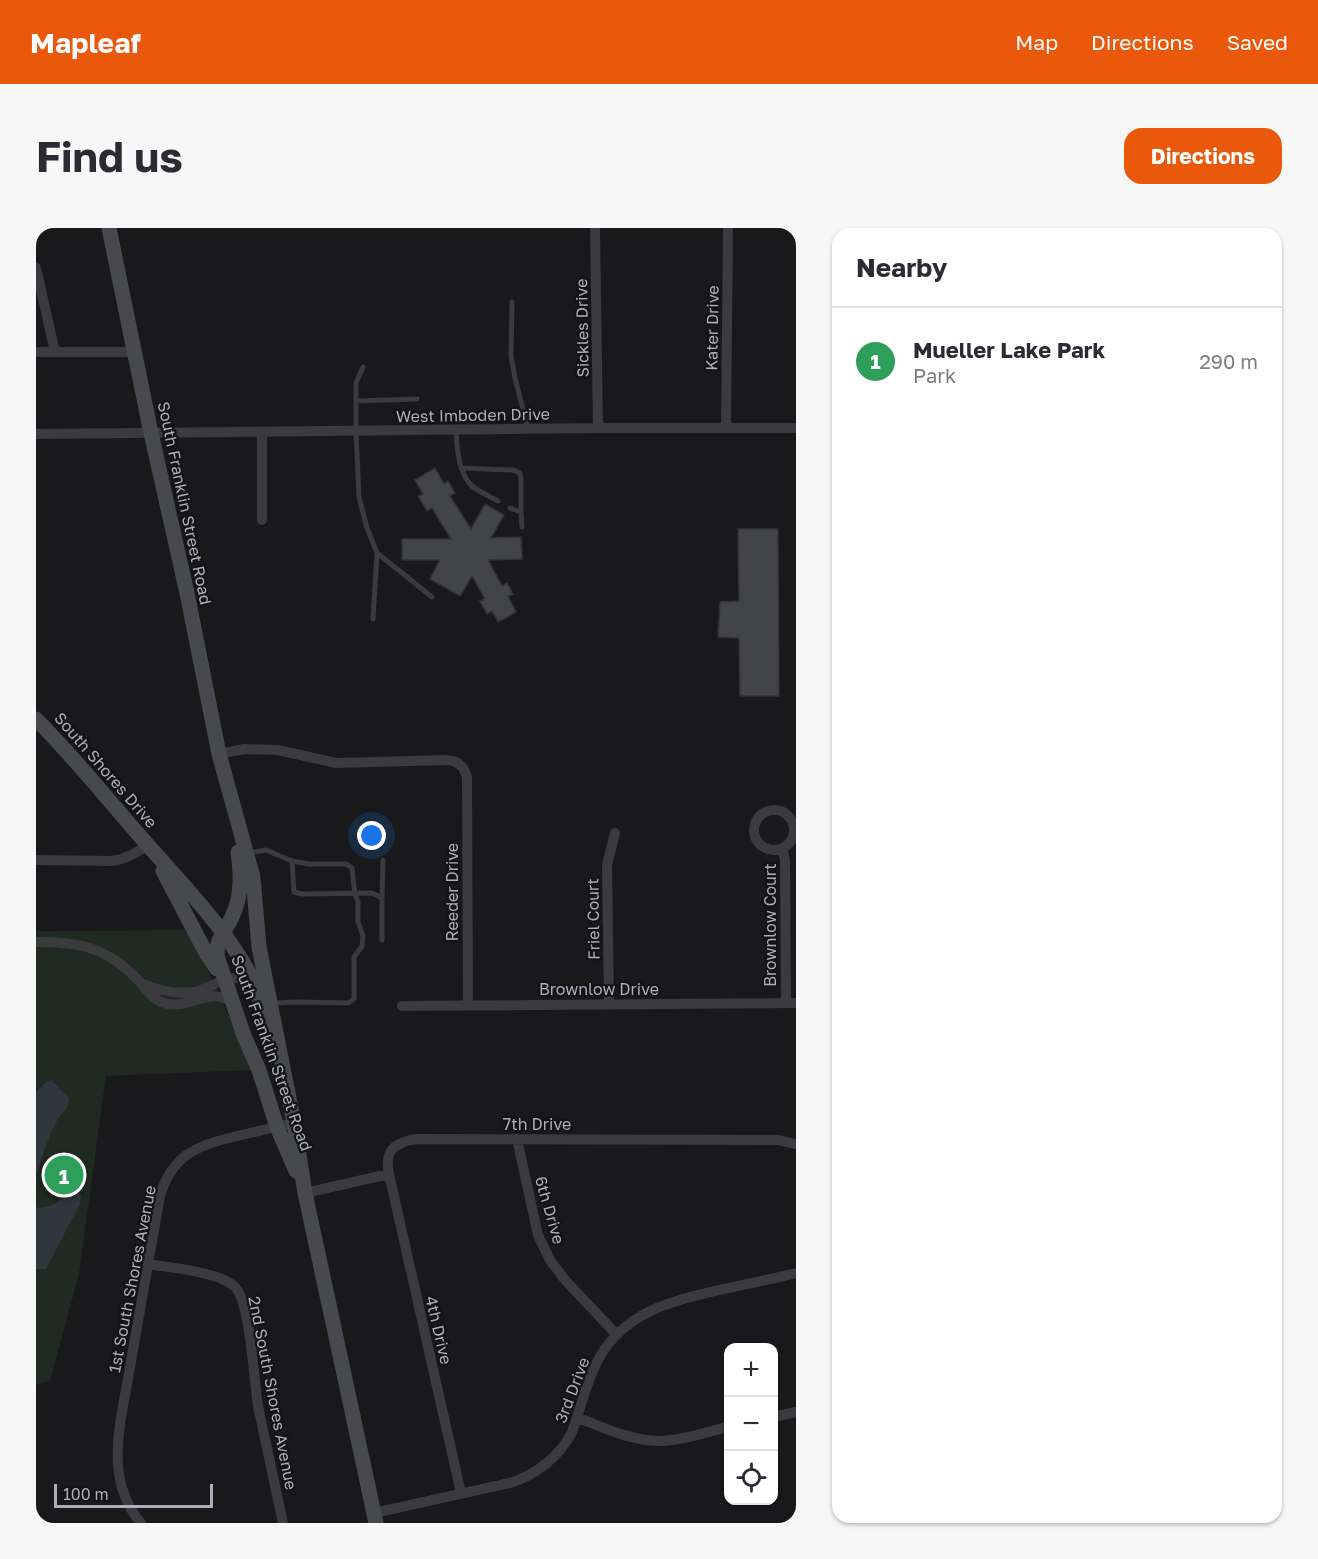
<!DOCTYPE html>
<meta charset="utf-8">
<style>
:root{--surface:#fff;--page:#f7f7f7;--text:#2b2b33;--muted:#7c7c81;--line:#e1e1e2;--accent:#ea580c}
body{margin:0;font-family:"Golos Text",sans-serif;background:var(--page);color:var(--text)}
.controls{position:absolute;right:18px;bottom:18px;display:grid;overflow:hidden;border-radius:12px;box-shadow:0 2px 4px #0004}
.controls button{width:54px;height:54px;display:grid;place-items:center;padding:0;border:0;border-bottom:2px solid var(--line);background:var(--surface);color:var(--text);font:30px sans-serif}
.scale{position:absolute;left:18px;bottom:15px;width:159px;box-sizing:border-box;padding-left:6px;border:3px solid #abafba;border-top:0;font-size:16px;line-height:21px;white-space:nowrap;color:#abafba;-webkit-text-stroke:4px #141316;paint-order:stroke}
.you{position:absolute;left:336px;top:608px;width:21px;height:21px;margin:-15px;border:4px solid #fff;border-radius:50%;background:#1a73e8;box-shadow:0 0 0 9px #1a73e833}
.badge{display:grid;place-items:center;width:39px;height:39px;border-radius:50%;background:var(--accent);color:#fff;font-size:20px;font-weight:700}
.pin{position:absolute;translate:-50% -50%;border:3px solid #fff;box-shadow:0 2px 6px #0006}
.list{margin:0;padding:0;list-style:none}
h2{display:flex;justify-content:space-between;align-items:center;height:78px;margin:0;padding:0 24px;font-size:26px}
h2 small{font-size:20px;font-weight:400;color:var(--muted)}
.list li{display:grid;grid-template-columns:39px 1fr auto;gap:18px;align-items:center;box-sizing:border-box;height:108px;padding:0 24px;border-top:2px solid var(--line)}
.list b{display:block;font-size:22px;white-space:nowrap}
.list p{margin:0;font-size:20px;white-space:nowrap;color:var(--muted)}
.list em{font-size:20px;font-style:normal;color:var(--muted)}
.icon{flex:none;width:33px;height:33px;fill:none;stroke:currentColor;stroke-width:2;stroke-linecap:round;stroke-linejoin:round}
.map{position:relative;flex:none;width:760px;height:1295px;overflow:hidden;border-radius:18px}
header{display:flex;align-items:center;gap:36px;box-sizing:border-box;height:84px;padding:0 30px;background:var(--accent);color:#fff}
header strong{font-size:28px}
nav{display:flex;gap:33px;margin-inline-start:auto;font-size:21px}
.intro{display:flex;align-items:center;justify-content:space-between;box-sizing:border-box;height:144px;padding:0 36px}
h1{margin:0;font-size:42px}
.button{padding:15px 27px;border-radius:18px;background:var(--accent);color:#fff;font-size:21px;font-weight:700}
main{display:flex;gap:36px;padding:0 36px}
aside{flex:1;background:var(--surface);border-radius:18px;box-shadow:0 2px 4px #0004}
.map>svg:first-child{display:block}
</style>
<header>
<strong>Mapleaf</strong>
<nav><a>Map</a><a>Directions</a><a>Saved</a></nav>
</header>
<div class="intro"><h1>Find us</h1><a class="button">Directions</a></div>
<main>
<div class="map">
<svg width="760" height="1295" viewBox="0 0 760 1295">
<rect width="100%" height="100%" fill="#19181b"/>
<path fill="#202922" d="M154 702 217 842 70 848 43 1046 14 1153 0 1157V703Z"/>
<path fill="#2f363e" d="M15 852 33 870C33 880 27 883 22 891 12 908 7 928 0 947V864L10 854Z
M37 963 43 964 45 966 44 976 10 1041H0V979C12 983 26 970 37 963Z"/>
<path fill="#434448" stroke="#333336" stroke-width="1.5" d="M399 240 408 256 412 253 419 265 414 268 435 301 449 276 468 287 455 310 485 309 486 331 452 332 466 358 471 355 477 366 472 368 480 384 462 394 456 383 451 386 444 373 449 371 436 348 424 368 394 351 404 332H366V311H415L396 280 391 283 382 268 387 266 379 252Z
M702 301H742L743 468H704L703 410 682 409 684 374 703 373Z"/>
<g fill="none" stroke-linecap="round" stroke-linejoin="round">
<path stroke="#3a3a3f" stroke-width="5" d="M476 74 475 128 479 150 492 201
M327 139 320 155V204L323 269 331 300 341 325 337 391
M320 173 381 171
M420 202C421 220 422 242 434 256 439 262 455 269 462 273
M425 240 477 242 484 245 485 252V284
M474 280 485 284 486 299
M341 325 396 369
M213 625 230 622 256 633 273 636H310L316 640 319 667 322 673V694L327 708 326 718 318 729V771L312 775 262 774 236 775
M256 633 258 664 266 666 336 665 346 670V712
M346 670 347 632"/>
<path stroke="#3a3a3f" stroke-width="10" d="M559 0 562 200
M0 40 19 124
M0 124H98
M690 200 692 0
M226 204V292
M0 206 562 200H760
M183 526 208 521 242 522 300 535 411 532C422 533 429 539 431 550L432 778
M718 602a20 20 0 1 1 40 0a20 20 0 1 1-40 0Z
M746 620 749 632 750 775
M0 632 76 633C90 631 100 625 112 617
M0 714C40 714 68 718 98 748 107 756 114 769 125 774 153 785 173 756 196 775
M108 756C123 763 142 766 159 764 172 761 196 744 207 752 217 758 230 793 236 805
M573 776 571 637 579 605
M366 778 760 775
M481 911 502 1007 514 1032 529 1052 581 1107
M353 946 425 1265
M269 965 353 946C348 922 358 915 380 911L742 912 760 916
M113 1036C135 1040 186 1044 200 1060 214 1076 218 1153 222 1178 230 1217 239 1256 247 1295
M738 1189 760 1184
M542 1190C567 1199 595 1213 623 1213 646 1213 670 1204 692 1199
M338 1285 474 1255C500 1247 524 1228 536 1204 546 1177 552 1146 568 1122 596 1081 643 1071 688 1061 712 1056 736 1051 760 1045
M105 1295C91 1279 83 1257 82 1236 80 1206 88 1175 93 1145 103 1086 114 1027 124 968 136 928 159 918 197 909 214 905 231 901 248 897"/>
<path stroke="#48494f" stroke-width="15" d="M73 0 115 205 151 365 183 526 217 649 223 719 258 895 269 965 340 1295
M0 491C37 528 69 568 103 607 150 661 203 711 229 779
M202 624C205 647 206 668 196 689 189 704 180 710 181 728L208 808 223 842 241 899 260 943
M127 643 169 723 181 741"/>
</g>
<g text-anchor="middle" stroke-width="4.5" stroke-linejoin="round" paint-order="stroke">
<g font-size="16" fill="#abafba" stroke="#141316">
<text transform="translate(546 100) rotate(-91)" y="6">Sickles Drive</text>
<text transform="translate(676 100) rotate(-89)" y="6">Kater Drive</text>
<text transform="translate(437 187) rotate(-1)" y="6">West Imboden Drive</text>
<text transform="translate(149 275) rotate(78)" y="6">South Franklin Street Road</text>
<text transform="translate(70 542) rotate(49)" y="6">South Shores Drive</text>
<text transform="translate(416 664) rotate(-90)" y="6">Reeder Drive</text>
<text transform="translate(557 691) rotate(-91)" y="6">Friel Court</text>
<text transform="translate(734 697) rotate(-90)" y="6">Brownlow Court</text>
<text x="563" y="767">Brownlow Drive</text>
<text transform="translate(236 825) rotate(70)" y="6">South Franklin Street Road</text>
<text x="501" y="902">7th Drive</text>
<text transform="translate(514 982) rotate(74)" y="6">6th Drive</text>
<text transform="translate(96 1051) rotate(-79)" y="6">1st South Shores Avenue</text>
<text transform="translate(403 1102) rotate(77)" y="6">4th Drive</text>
<text transform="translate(536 1162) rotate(-69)" y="6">3rd Drive</text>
<text transform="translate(237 1165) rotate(79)" y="6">2nd South Shores Avenue</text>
</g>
</g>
</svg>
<div class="controls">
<button>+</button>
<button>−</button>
<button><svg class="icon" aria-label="locate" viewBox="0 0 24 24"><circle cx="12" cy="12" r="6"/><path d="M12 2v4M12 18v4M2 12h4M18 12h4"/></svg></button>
</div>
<div class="scale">100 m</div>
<div class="you"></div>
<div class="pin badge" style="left:28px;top:947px;background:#2e9e5b">1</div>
</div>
<aside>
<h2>Nearby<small></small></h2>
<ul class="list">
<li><span class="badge" style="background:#2e9e5b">1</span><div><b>Mueller Lake Park</b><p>Park</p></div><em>290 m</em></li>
</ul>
</aside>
</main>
